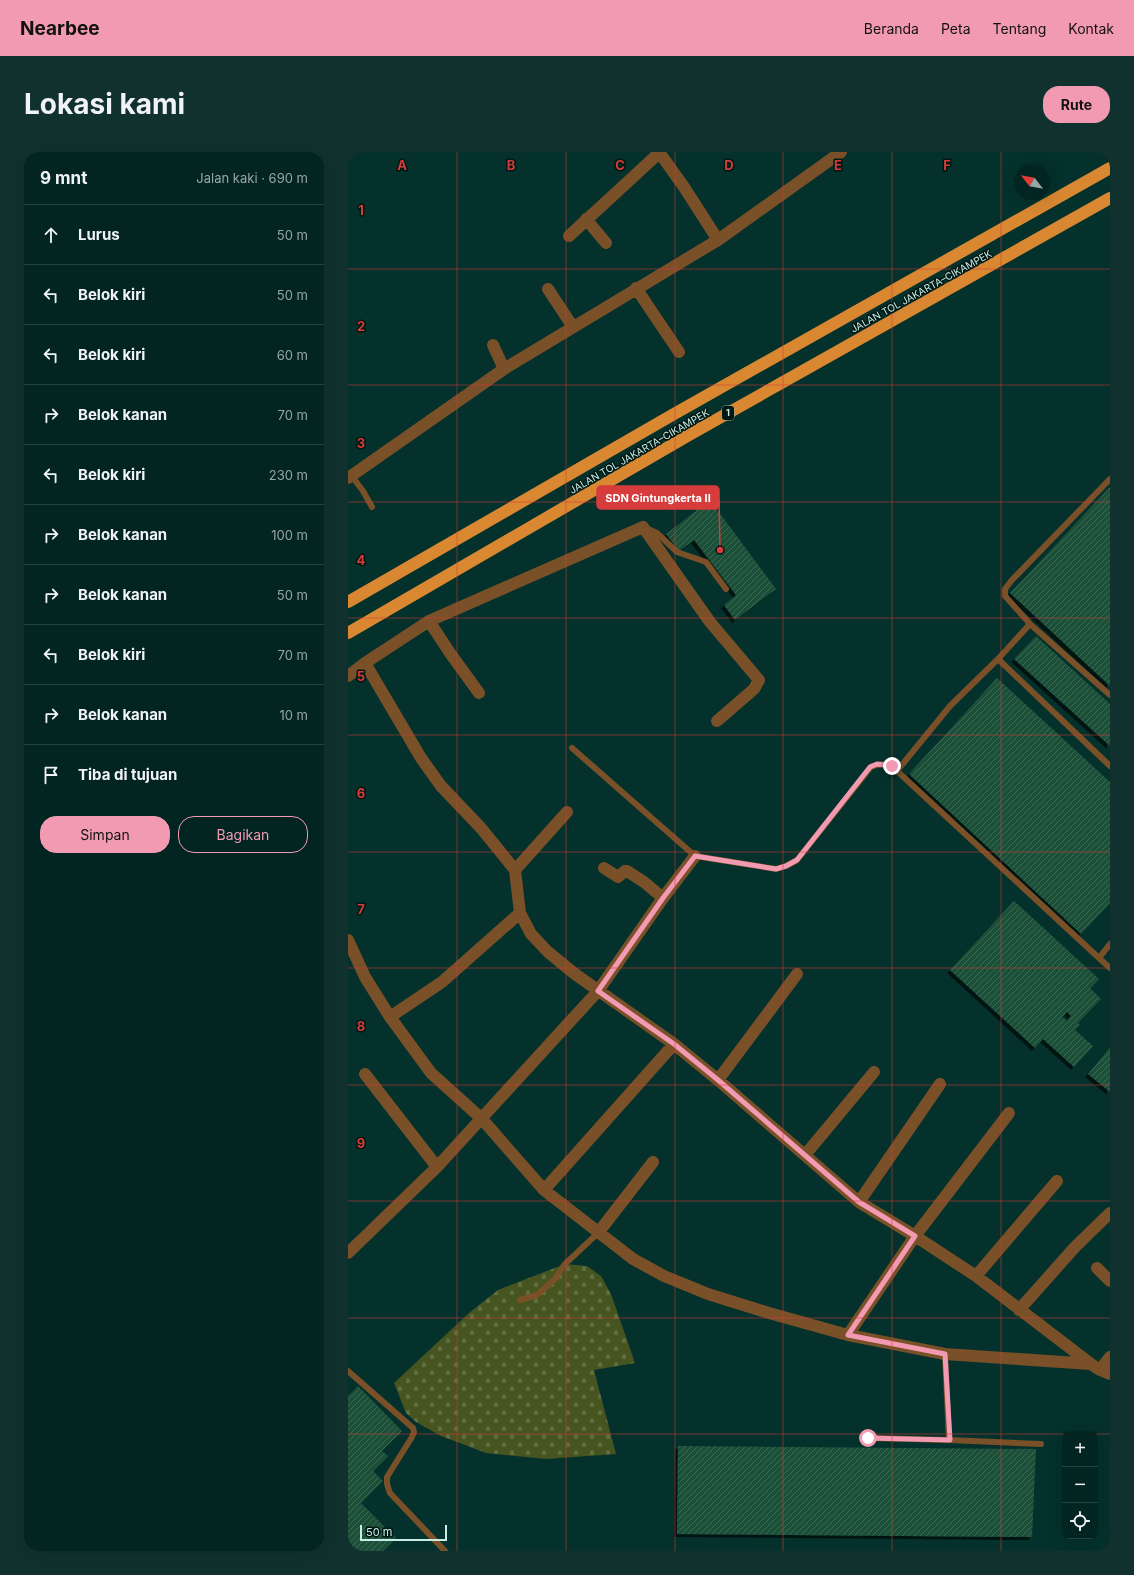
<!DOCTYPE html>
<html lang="id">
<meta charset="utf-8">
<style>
:root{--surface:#032521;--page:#11312e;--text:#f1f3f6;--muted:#97a5a5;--line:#24423f;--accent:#f19ab2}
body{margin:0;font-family:Inter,sans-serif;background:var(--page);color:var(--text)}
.controls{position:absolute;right:12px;bottom:12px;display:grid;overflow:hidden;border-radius:8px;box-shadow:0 4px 16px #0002}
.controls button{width:36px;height:36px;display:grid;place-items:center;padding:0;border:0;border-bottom:1px solid var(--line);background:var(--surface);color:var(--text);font:20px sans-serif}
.compass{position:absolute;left:666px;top:12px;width:36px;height:36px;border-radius:50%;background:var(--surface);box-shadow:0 4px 16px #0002;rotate:301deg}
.scale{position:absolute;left:12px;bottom:10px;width:87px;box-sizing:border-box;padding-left:4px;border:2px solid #c8ede6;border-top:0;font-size:11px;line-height:14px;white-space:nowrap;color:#c8ede6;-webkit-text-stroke:3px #011713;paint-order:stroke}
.stop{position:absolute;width:12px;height:12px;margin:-9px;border:3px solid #f19ab2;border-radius:50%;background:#fff}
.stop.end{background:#f19ab2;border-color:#fff;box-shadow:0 1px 4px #0008}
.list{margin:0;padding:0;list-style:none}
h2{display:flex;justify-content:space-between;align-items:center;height:52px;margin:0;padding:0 16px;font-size:17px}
h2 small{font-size:13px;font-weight:400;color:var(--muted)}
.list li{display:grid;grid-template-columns:26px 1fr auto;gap:12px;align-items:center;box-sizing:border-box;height:60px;padding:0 16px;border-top:1px solid var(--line)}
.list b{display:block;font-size:15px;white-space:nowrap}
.list em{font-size:13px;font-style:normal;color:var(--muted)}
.actions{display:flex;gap:8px;padding:12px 16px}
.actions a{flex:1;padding:9px 0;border:1px solid var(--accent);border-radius:16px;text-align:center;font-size:14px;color:var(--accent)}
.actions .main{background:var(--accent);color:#111}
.icon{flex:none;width:22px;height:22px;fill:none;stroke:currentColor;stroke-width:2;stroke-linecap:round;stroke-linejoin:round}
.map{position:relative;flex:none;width:762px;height:1399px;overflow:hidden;border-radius:16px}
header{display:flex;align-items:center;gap:24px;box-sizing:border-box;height:56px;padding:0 20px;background:var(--accent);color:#111}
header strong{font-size:19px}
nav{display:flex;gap:22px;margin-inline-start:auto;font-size:14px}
.intro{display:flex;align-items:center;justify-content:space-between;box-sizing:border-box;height:96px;padding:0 24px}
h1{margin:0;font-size:28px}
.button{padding:10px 18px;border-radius:16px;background:var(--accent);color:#111;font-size:14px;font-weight:700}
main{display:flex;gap:24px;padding:0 24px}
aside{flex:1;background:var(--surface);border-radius:16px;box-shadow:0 4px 16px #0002}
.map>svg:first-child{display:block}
</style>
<header>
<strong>Nearbee</strong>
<nav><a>Beranda</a><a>Peta</a><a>Tentang</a><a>Kontak</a></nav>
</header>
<div class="intro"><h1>Lokasi kami</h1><a class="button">Rute</a></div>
<main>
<aside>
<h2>9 mnt<small>Jalan kaki · 690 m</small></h2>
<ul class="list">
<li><svg class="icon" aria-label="ahead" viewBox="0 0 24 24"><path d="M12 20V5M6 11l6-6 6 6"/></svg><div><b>Lurus</b></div><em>50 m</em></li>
<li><svg class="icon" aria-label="left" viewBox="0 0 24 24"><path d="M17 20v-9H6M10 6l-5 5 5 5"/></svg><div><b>Belok kiri</b></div><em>50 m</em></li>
<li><svg class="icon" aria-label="left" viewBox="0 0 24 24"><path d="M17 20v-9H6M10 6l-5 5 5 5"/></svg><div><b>Belok kiri</b></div><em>60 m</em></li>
<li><svg class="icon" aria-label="right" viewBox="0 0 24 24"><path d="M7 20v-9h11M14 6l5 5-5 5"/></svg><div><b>Belok kanan</b></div><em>70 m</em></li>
<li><svg class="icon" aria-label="left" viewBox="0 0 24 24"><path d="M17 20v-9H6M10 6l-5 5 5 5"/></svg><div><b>Belok kiri</b></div><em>230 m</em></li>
<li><svg class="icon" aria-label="right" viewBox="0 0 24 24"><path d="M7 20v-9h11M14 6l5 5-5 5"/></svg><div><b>Belok kanan</b></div><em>100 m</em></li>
<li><svg class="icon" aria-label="right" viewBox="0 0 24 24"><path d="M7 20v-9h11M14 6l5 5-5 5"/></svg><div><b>Belok kanan</b></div><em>50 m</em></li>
<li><svg class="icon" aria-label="left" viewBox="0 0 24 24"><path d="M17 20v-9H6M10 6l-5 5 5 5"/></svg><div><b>Belok kiri</b></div><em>70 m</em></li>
<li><svg class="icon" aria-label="right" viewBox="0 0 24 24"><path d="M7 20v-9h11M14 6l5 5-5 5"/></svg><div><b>Belok kanan</b></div><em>10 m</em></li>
<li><svg class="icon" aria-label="arrive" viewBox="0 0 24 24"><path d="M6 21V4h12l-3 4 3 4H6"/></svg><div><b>Tiba di tujuan</b></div></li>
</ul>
<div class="actions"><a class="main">Simpan</a><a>Bagikan</a></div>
</aside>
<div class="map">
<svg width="762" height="1399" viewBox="0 0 762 1399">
<defs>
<pattern id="cemetery-stones" width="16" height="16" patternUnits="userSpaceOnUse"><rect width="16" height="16" fill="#465420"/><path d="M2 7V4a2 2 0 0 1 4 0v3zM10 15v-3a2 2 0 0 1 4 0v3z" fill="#5f6d40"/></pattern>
<pattern id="building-hatch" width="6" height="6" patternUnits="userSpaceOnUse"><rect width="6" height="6" fill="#1b5039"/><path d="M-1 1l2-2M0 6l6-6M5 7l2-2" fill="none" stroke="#3b6a56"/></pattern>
<filter id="shadow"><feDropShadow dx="-3" dy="3" stdDeviation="0" flood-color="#0009"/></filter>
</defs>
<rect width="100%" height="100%" fill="#04312c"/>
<path fill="url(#cemetery-stones)" d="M217 1112 239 1114 253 1124 263 1142 287 1211 246 1218 268 1302 198 1307 138 1301 93 1284 68 1270 58 1261 46 1231 121 1161 150 1138Z"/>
<path fill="url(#building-hatch)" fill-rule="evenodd" filter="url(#shadow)" d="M762 335V534L662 441Z
M362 348 428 437 387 468 376 453 388 443 346 388 331 399 318 382Z
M688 484 762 552V594L666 507Z
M649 526 762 630V751L733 782 561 622Z
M666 749 751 827 742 836 753 847 730 871 732 873 727 878 745 894 726 915 695 887 687 896 602 818ZM719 860 723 864 719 869 714 865Z
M762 895V940L740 922Z
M10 1234 54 1279 34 1299 40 1304 25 1319 35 1329 13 1351 48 1386 35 1399H0V1242L1 1243Z
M330 1294 688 1297 684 1385 329 1382Z"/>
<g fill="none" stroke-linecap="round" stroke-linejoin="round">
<path stroke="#7a5028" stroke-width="6" d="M3 323 15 339 24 355
M298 376 309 381 329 400 358 410 378 437
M682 472 762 543
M650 507 762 614
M224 596 347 704 428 717 438 714 449 708 523 615C532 611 541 611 549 619L602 554 650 507 682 472 657 444V437L663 429 762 327
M549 619 751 806 762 792
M751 806 762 816
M172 1148 189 1143 207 1127 217 1112 250 1081
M597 1202 601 1288 693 1292
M0 1219 65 1276 66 1280 64 1285 39 1325V1332L42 1341 97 1399
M520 1286 601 1288"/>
<path stroke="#7a5028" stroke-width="12" d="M311 0 336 35 370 88
M238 67 258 91
M221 84 311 1
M288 136 331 200
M200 137 225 175
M145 193 156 217
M0 326 156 217 370 88 493 0
M81 469 102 501 131 541
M17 511 73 606 93 634 133 676 167 718 172 761 183 782 200 800 227 822 326 892 370 928 511 1050 567 1084 628 1124 743 1212
M0 524 17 511 81 469 295 375 362 470 411 528 406 537 369 569
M256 716 270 725 277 719H279L296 730 315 746
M167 718 219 660
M0 788 17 825 42 865 83 921 134 967 196 1038 285 1107 316 1124 360 1142 421 1161 500 1183 597 1202 743 1212 752 1218 762 1222
M42 865 94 830 172 761
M17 922 89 1015
M370 928 449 822
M457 1003 526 920
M196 1038 326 892
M511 1050 592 932
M250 1081 305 1010
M0 1101 89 1015 250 839 315 746 347 704
M749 1116 762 1129
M628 1124 709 1029
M671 1158 727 1095 762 1061
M500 1183 567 1084 661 961
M752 1218 762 1205"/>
<path stroke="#d98731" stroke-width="12" d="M0 450 326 262 762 16
M0 481 341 283 762 46"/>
</g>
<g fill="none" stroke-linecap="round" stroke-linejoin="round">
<path stroke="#f19ab2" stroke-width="5" d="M520 1286 602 1288 597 1202 500 1183 567 1084 511 1050 370 928 326 892 250 839 315 746 347 704 428 717 438 714 449 708 522 615 529 612 544 614"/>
</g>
<path fill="none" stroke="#d53c3b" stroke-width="1" stroke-opacity="0.55" d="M109 0V1399M218 0V1399M327 0V1399M435 0V1399M544 0V1399M653 0V1399M0 117H762M0 233H762M0 350H762M0 466H762M0 583H762M0 700H762M0 816H762M0 933H762M0 1049H762M0 1166H762M0 1282H717M747 1282H762"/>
<g text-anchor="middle" stroke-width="3" stroke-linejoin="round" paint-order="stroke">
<rect fill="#011713" stroke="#8cada7" stroke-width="1" x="374" y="254" width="12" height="14" rx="3"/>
<g font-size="9" font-weight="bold" fill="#c8ede6">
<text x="380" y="264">1</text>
</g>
<g font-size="10" fill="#c8ede6" stroke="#011713">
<text transform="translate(573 139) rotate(-29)" y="4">JALAN TOL JAKARTA–CIKAMPEK</text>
<text transform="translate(291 299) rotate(-30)" y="4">JALAN TOL JAKARTA–CIKAMPEK</text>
</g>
</g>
<g font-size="13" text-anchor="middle" font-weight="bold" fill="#d53c3b" stroke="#011713" stroke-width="3" stroke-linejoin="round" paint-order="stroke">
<text x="54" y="18">A</text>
<text x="163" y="18">B</text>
<text x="272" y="18">C</text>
<text x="381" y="18">D</text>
<text x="490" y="18">E</text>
<text x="599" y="18">F</text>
<text x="13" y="63">1</text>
<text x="13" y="179">2</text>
<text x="13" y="296">3</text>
<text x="13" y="413">4</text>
<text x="13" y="529">5</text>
<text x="13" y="646">6</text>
<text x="13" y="762">7</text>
<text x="13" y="879">8</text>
<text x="13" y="996">9</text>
</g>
<path fill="none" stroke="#d53c3b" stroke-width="1.5" d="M372 398L371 346"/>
<circle fill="#d53c3b" stroke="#011713" stroke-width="1.5" cx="372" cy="398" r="4"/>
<rect fill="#d53c3b" stroke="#d53c3b" stroke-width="1.5" x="249" y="334" width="122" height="23" rx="4"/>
<g font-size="11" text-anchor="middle" font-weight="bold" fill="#fff">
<text x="310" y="350">SDN Gintungkerta II</text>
</g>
</svg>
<div class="controls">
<button>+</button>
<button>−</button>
<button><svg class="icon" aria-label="locate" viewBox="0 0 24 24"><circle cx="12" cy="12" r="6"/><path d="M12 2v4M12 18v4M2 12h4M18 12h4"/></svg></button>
</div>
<svg class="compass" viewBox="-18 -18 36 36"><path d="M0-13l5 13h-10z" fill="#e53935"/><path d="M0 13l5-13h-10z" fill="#97a5a5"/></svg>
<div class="scale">50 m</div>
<div class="stop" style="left:520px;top:1286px"></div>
<div class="stop end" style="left:544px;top:614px"></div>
</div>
</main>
